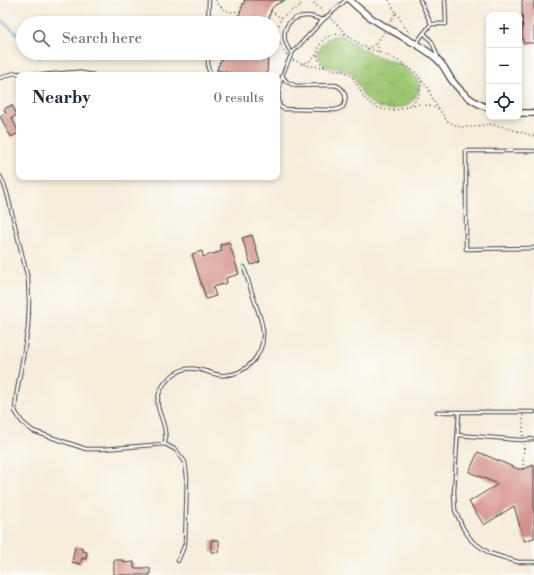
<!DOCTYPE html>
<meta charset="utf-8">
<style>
:root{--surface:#fff;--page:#f2f2f3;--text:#1f2937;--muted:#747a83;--line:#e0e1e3}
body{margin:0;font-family:"Libre Bodoni",serif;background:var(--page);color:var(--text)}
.controls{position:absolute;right:12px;top:12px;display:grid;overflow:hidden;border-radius:8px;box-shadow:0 2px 6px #0003}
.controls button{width:36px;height:36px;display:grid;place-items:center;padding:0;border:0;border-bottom:1px solid var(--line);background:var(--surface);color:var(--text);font:20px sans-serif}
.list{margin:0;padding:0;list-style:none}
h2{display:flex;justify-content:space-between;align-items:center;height:52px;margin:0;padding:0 16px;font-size:17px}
h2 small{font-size:13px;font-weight:400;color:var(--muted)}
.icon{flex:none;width:22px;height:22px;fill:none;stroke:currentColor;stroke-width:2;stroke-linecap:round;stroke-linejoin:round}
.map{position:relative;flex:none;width:534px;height:575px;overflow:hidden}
.search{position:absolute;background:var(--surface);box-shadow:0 2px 6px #0003;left:16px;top:16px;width:264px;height:44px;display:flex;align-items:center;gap:10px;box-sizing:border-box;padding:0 14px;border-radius:22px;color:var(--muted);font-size:15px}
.panel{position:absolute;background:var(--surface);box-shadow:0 2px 6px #0003;left:16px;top:72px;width:264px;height:108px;border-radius:8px}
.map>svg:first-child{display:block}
</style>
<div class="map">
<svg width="534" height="575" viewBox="0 0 534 575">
<defs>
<pattern id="grass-tufts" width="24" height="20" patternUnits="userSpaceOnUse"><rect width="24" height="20" fill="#9cc571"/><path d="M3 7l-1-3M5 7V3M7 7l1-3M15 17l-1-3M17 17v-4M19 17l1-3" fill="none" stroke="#86a961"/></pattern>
</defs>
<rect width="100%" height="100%" fill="#fdfcf7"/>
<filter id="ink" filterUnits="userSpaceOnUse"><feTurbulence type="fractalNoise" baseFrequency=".025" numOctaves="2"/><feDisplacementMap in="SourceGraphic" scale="8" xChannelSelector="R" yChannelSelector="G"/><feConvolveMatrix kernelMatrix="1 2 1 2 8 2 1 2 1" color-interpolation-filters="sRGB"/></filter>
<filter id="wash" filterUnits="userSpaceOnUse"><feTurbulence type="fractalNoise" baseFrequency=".012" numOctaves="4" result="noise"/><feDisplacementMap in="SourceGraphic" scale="16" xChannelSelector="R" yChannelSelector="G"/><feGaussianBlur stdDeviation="0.9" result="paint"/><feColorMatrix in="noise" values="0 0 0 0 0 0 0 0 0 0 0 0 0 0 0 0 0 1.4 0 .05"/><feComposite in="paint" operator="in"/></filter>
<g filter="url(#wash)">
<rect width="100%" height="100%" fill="#f6eddb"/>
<path fill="url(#grass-tufts)" stroke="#5c7046" d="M334 36C337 36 341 35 343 36 348 38 352 42 356 45 359 48 363 50 366 51 382 59 431 70 416 96 412 104 402 108 393 109 382 110 371 105 364 96 358 88 358 80 349 73 343 68 336 69 329 67 322 65 317 57 319 50 322 43 327 38 334 36Z"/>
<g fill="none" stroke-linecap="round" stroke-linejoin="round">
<path stroke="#54a5cf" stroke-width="2" d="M0 19 23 39
M35 53 40 59"/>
</g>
<g id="blocks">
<path fill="#d4918a" d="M245 0H285L275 5 271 10 269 18V23H236Z
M522 0H534V43H523Z
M224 53H268L267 75H238L217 70Z
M12 105 17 115 12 118 19 133 11 137 10 134H9L0 116 6 113 4 109Z
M252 235 260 262 251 265 242 238Z
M229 242 239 274 226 278 227 283 213 287 216 296 206 299 192 254 202 251 203 257 222 251 220 245Z
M478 452 518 469H523L534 465V538L524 541 514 506 484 525 469 502 498 484 469 472Z
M211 540H219V552H211Z
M75 546 83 548 82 551 87 552 86 559 82 558 81 564 72 562Z
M114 560H124V563L134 562V568H150V575H114Z"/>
</g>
</g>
<g filter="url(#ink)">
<use href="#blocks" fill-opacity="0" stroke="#3d3b39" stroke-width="1"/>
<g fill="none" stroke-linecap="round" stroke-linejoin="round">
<defs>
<path id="service" d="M420 0 431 24
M323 20C318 19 313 16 308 16 284 16 278 37 292 53L323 20 346 0
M208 23 209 0
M424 33 432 42 438 57
M416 43 424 33 431 24H446L445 0
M208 53V68L211 75
M283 77 287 82 296 86 335 85C345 88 348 98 343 107L336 110 285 109 280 107C274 89 285 69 292 53
M0 78 14 73 42 75 76 72 94 75
M534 151H466V249L534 248
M0 176 3 182 7 193 28 279 29 303 28 328 16 397 15 411 22 422 33 431 86 449H103L165 444 176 450 185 462 187 477 185 544 178 561
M437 412H459
M534 412H459L454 492 455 510 463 528 472 541 489 553 518 562H534
M458 435 520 440 534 439
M165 444C165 440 166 436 165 432 164 418 154 408 159 394 164 379 180 366 196 369 204 370 212 374 220 375 245 377 265 355 263 331 262 321 258 311 255 302 251 290 247 278 244 267"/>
<path id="minor" d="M350 0C365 16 384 26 403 37 414 43 430 51 439 61 444 66 447 73 451 79 461 93 473 103 489 108
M519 113H534"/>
</defs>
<use href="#service" stroke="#3d3b39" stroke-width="4.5"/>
<use href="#minor" stroke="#3d3b39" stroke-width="8"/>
<path stroke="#3d3b39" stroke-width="1.5" stroke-dasharray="1 3" stroke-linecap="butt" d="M216 0C221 9 229 15 239 10
M311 0 324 13
M389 0 396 13 390 22
M271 11 281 18
M396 13 400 19 406 29 411 34
M331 19 347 34 362 46 379 52 397 60 414 71 428 88 433 100 447 121 460 127H473L489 124 500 126 534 136
M235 23 244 0
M345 34C336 34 326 34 321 43 316 51 316 61 325 67 333 71 343 68 351 76 359 84 360 96 370 103 383 114 409 113 418 96 421 90 421 84 421 78
M377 43 379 52
M367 49 377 43 384 32
M287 55C281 50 277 36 278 28 279 24 280 21 281 18L292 10 300 7 302 0
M293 60 309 66 326 67
M302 64 310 61 317 54
M215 74 223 53
M410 105 422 104 438 108
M523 415V436
M523 469 524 443"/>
<use href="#service" stroke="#fff" stroke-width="2.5"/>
<use href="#minor" stroke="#fff" stroke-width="5.5"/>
</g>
</g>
</svg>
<div class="controls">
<button>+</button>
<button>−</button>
<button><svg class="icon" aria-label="locate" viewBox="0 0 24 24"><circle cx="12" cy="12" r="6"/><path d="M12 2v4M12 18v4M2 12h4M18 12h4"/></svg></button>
</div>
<div class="search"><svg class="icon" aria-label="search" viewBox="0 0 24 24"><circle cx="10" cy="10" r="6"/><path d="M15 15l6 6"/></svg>Search here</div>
<section class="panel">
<h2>Nearby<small>0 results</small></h2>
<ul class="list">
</ul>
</section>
</div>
